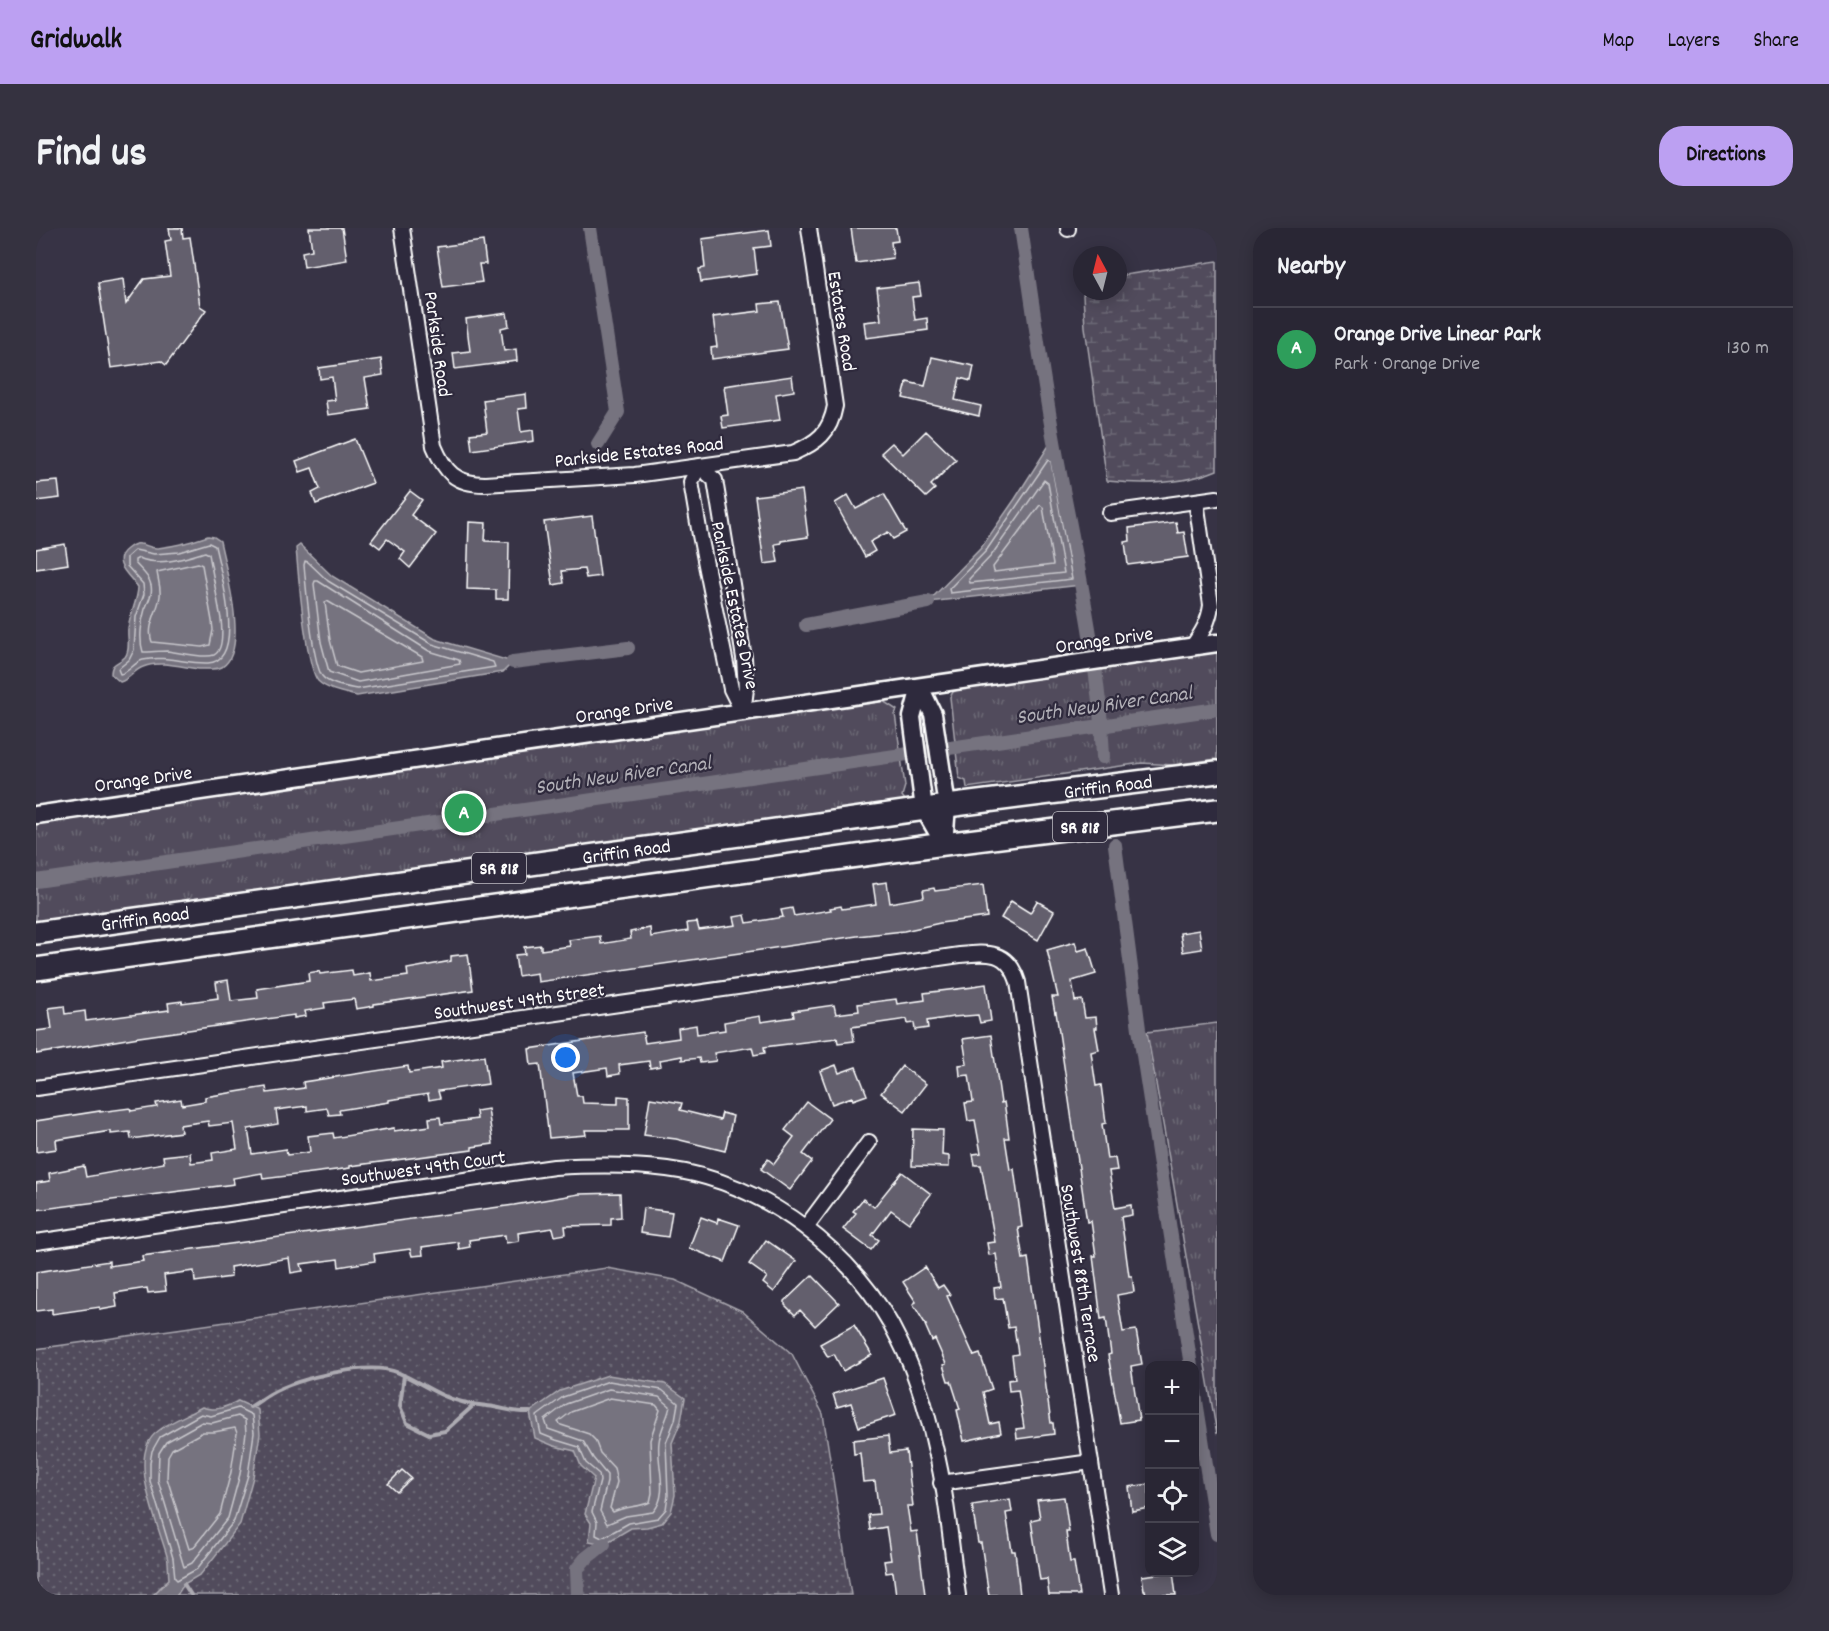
<!DOCTYPE html>
<meta charset="utf-8">
<style>
:root{--surface:#292634;--page:#353240;--text:#f1f3f6;--muted:#a5a5ac;--line:#45434f;--accent:#bca0f2}
body{margin:0;font-family:Dekko,sans-serif;background:var(--page);color:var(--text)}
.controls{position:absolute;right:18px;bottom:18px;display:grid;overflow:hidden;border-radius:12px;box-shadow:0 3px 15px #0003}
.controls button{width:54px;height:54px;display:grid;place-items:center;padding:0;border:0;border-bottom:2px solid var(--line);background:var(--surface);color:var(--text);font:30px sans-serif}
.compass{position:absolute;left:1037px;top:18px;width:54px;height:54px;border-radius:50%;background:var(--surface);box-shadow:0 3px 15px #0003;rotate:353deg}
.you{position:absolute;left:530px;top:830px;width:21px;height:21px;margin:-15px;border:4px solid #fff;border-radius:50%;background:#1a73e8;box-shadow:0 0 0 9px #1a73e833}
.badge{display:grid;place-items:center;width:39px;height:39px;border-radius:50%;background:var(--accent);color:#fff;font-size:20px;font-weight:700}
.pin{position:absolute;translate:-50% -50%;border:3px solid #fff;box-shadow:0 2px 6px #0006}
.list{margin:0;padding:0;list-style:none}
h2{display:flex;justify-content:space-between;align-items:center;height:78px;margin:0;padding:0 24px;font-size:26px}
h2 small{font-size:20px;font-weight:400;color:var(--muted)}
.list li{display:grid;grid-template-columns:39px 1fr auto;gap:18px;align-items:center;box-sizing:border-box;height:84px;padding:0 24px;border-top:2px solid var(--line)}
.list b{display:block;font-size:22px;white-space:nowrap}
.list p{margin:0;font-size:20px;white-space:nowrap;color:var(--muted)}
.list em{font-size:20px;font-style:normal;color:var(--muted)}
.icon{flex:none;width:33px;height:33px;fill:none;stroke:currentColor;stroke-width:2;stroke-linecap:round;stroke-linejoin:round}
.map{position:relative;flex:none;width:1181px;height:1367px;overflow:hidden;border-radius:24px}
header{display:flex;align-items:center;gap:36px;box-sizing:border-box;height:84px;padding:0 30px;background:var(--accent);color:#111}
header strong{font-size:28px}
nav{display:flex;gap:33px;margin-inline-start:auto;font-size:21px}
.intro{display:flex;align-items:center;justify-content:space-between;box-sizing:border-box;height:144px;padding:0 36px}
h1{margin:0;font-size:42px}
.button{padding:15px 27px;border-radius:24px;background:var(--accent);color:#111;font-size:21px;font-weight:700}
main{display:flex;gap:36px;padding:0 36px}
aside{flex:1;background:var(--surface);border-radius:24px;box-shadow:0 3px 15px #0003}
.map>svg:first-child{display:block}
</style>
<header>
<strong>Gridwalk</strong>
<nav><a>Map</a><a>Layers</a><a>Share</a></nav>
</header>
<div class="intro"><h1>Find us</h1><a class="button">Directions</a></div>
<main>
<div class="map">
<svg width="1181" height="1367" viewBox="0 0 1181 1367">
<defs>
<pattern id="grass-dots" width="8" height="8" patternUnits="userSpaceOnUse" patternTransform="scale(1.5)"><rect width="8" height="8" fill="#514c5c"/><path d="M2 2h.1M6 6h.1" fill="none" stroke="#6b6774" stroke-width="1.8" stroke-linecap="round"/></pattern>
<pattern id="wetland-marsh" width="20" height="14" patternUnits="userSpaceOnUse" patternTransform="scale(1.5)"><rect width="20" height="14" fill="#514c5c"/><path d="M1 5h8M5 5V1M11 12h8M15 12V8" fill="none" stroke="#6b6774"/></pattern>
<pattern id="park-tufts" width="24" height="20" patternUnits="userSpaceOnUse" patternTransform="scale(1.5)"><rect width="24" height="20" fill="#514c5c"/><path d="M3 7l-1-3M5 7V3M7 7l1-3M15 17l-1-3M17 17v-4M19 17l1-3" fill="none" stroke="#6b6774"/></pattern>
</defs>
<rect width="100%" height="100%" fill="#373345"/>
<filter id="ink" filterUnits="userSpaceOnUse"><feTurbulence type="fractalNoise" baseFrequency=".0167" numOctaves="2"/><feDisplacementMap in="SourceGraphic" scale="12" xChannelSelector="R" yChannelSelector="G"/><feConvolveMatrix kernelMatrix="1 2 1 2 8 2 1 2 1" color-interpolation-filters="sRGB"/></filter>
<g filter="url(#ink)">
<path fill="url(#grass-dots)" stroke="#a8a6ae" stroke-width="1.5" d="M571 1040 639 1052 706 1083 756 1126 787 1186 815 1367H0V1121Z"/>
<path fill="url(#wetland-marsh)" stroke="#a8a6ae" stroke-width="1.5" d="M1181 33V242C1148 256 1107 257 1071 253L1049 99 1047 67 1051 63H1082V48Z"/>
<path fill="url(#park-tufts)" stroke="#a8a6ae" stroke-width="1.5" d="M1181 420V531L1137 537 1106 535 931 560 930 553 923 550 914 469 917 464 929 458Z
M836 472 847 473 861 482 859 486 869 558 866 568 869 572 863 575 649 604 0 696V594Z
M1181 795V1206L1111 804Z"/>
<path fill="#76737f" stroke="#adabb2" stroke-width="1.5" d="M1017 211 1045 357 892 374 945 320 979 271Z
M172 308 178 309 184 313C189 339 214 422 186 439 180 442 169 441 163 441 146 439 123 432 107 439 98 442 94 451 84 454L75 446C75 434 82 436 89 429 95 422 91 409 92 401 94 386 102 371 102 359 93 347 74 334 91 321 95 318 99 315 104 316 110 316 114 321 122 320 140 318 155 314 172 308Z
M264 317 296 348 399 411 477 434 467 444 321 468C309 465 291 462 282 453 270 439 262 344 260 320Z
M572 1147 629 1156 649 1170 645 1193 636 1215 639 1267 635 1284 626 1295 611 1299 595 1300 568 1316 553 1313 555 1295 549 1286 558 1250 545 1238 539 1223 518 1218 499 1210 494 1184 524 1163Z
M202 1173 222 1182 224 1206 217 1249 204 1296 165 1346 148 1356 141 1367H117L133 1351C132 1344 133 1335 131 1328 123 1298 90 1227 121 1204 134 1193 152 1187 166 1179 179 1184 190 1179 202 1173Z"/>
<g fill="none" stroke-linecap="round" stroke-linejoin="round">
<path stroke="#c8c7cc" stroke-width="1.5" d="M1012 232 1015 234 1036 351 914 365 913 361 950 323Z
M1008 252 1012 255 1028 345 934 355 933 351 955 328Z
M1004 277 1007 279 1017 337 958 344 957 339Z
M173 315 179 318C184 342 211 433 172 435 151 436 129 427 107 432 98 434 93 445 84 446L82 441 93 432 98 422 100 389 108 366 107 356 91 338V329L99 322 118 326 143 324Z
M169 324 173 326 185 391C186 400 188 422 178 427 168 431 142 424 131 423 123 423 115 424 107 424 103 412 105 394 109 381 113 372 118 364 114 354 112 347 104 341 99 335V332L103 330C124 339 149 330 169 324Z
M269 333 272 334 292 353 396 416 457 434 459 439 321 461C311 459 293 457 286 448 276 434 270 358 268 337Z
M162 335 166 337 176 393 177 402 174 417 166 419 116 414C110 398 122 384 124 368 125 359 122 352 121 344Z
M279 353H282L393 423 423 432 424 436 322 454 293 444 285 414 278 356Z
M291 373 386 429 387 433 322 445 301 438 294 412 289 375Z
M573 1153 626 1162 642 1175 639 1192 630 1215 632 1267 630 1281 622 1290 593 1295 566 1310 560 1307 561 1294 556 1284 564 1253 563 1246 550 1235 543 1219 520 1212 505 1206 501 1188 527 1169Z
M573 1161 623 1169 634 1178C632 1190 624 1202 623 1214 620 1236 634 1266 617 1284L590 1288 571 1296 564 1283 571 1254V1247L557 1230 547 1213 512 1201 509 1192 530 1176Z
M574 1170 620 1177 624 1182 614 1212 616 1265 614 1274C605 1279 590 1278 577 1284L574 1280 581 1254 578 1240 564 1225 559 1212 553 1206 525 1197 522 1194 535 1184Z
M202 1180 216 1187 218 1205 212 1247 198 1293 161 1341 141 1352 139 1350 137 1330 114 1253V1235L116 1223 124 1209 165 1186 175 1188Z
M202 1188 209 1192 210 1205 204 1246 192 1290 156 1335 148 1339 122 1252 123 1225 130 1214 166 1194 176 1195Z
M199 1200 201 1205 195 1244 184 1286 157 1320 153 1321 131 1250 132 1228 136 1221 167 1204H178Z"/>
<path stroke="#adabb2" stroke-width="4" d="M368 1147 364 1178 371 1195 393 1206 409 1203 438 1177
M214 1179C221 1175 227 1170 234 1166 261 1150 334 1132 363 1145 384 1154 403 1169 426 1174 436 1177 447 1177 458 1179 471 1181 479 1185 494 1184
M148 1356 155 1367"/>
<path stroke="#76737f" stroke-width="14" d="M554 0 582 184 562 216
M985 0C997 78 1007 157 1022 235 1040 332 1063 430 1067 529
M770 397 892 374
M477 434 592 420
M1079 617 1103 801 1155 1138
M0 653 1181 481
M1158 1160 1181 1306
M542 1367 541 1341 549 1331 568 1316"/>
</g>
<path fill="#635f6d" stroke="#fff" stroke-width="1.5" d="M133 0H146L147 10 154 9 164 78 170 82 130 137 125 133 75 140 62 55 87 51 90 76 108 51 134 48 129 13 135 12Z
M273 0H306L311 32 268 39 266 24 276 22Z
M815 0H860L862 13 855 14 857 30 820 35Z
M733 2 735 18 718 20 721 46 665 54 663 41 669 40 666 11Z
M447 13 450 36H443L446 54 407 59 401 19Z
M883 55 885 68 876 69 879 92 891 90 892 102 830 110 828 94 845 92 841 60Z
M744 74 752 121 676 131 675 120 681 119 677 89 724 83 723 76Z
M471 85 473 98 465 100 468 123 480 121 481 133 419 141 417 125 434 123 430 91Z
M896 129 938 138 935 153 924 150 919 172 945 178 943 188 867 170 871 154 889 158Z
M345 131 347 147 329 150 334 181 292 187 290 173 299 172 296 149 284 151 283 140Z
M756 148 758 163 740 166 744 192 687 200 685 188 692 187 688 158Z
M490 166 491 180 482 181 485 204 497 202 498 213 436 222 434 206 451 204 447 172Z
M890 203 920 232 895 257 899 261 890 269 845 225 856 215 867 226Z
M319 211 337 255 280 276 276 265 284 261 276 240 264 244 260 233Z
M22 253 24 270 0 273V255Z
M766 262 772 309 745 313V315L739 316 742 334 728 336 719 268Z
M374 263 386 272 375 287 400 306 374 340 364 331 369 324 351 311 344 320 335 313Z
M848 266 870 304 857 311 852 304 834 314 839 323 829 329 799 275 812 267 820 281Z
M556 288 564 348 550 350 548 341 526 343 528 355 517 357 508 294Z
M433 294 450 295 449 313 473 314 472 371H460V362L431 361Z
M1140 294 1142 305 1148 304 1152 329 1092 337 1089 314 1094 313 1093 300Z
M29 316 32 336 0 341V321Z
M851 654 854 675 888 669 887 662 898 660 899 663 947 657 951 689 904 695 868 703 821 708 502 754 501 745 482 748 479 727 489 726 488 719 505 717V722L534 718 533 712 564 708 565 716 595 711 594 704 614 700 615 709 652 703 651 695 661 694 663 702 700 697 698 689 709 687 711 695 747 689 745 682 756 680 758 688 795 682 794 680 805 678 806 681 840 676 837 656Z
M975 673 994 685 1001 673 1018 683 1002 712 965 690Z
M1163 702 1166 721 1147 724 1144 705Z
M1039 714 1042 723 1052 720 1060 746 1036 753 1039 773 1046 772 1049 790 1060 789 1061 800H1059L1063 822 1055 824 1060 858 1065 857 1070 895 1066 896 1071 931 1079 930 1081 942 1073 943 1079 980 1095 977 1096 987 1085 989 1093 1048H1096L1098 1064 1081 1067 1087 1104 1100 1102 1106 1136 1095 1138 1103 1192 1084 1195 1072 1127 1075 1126 1070 1090 1065 1091 1057 1028H1060L1055 993 1051 994 1020 784 1019 785 1016 769H1022L1011 722Z
M432 726 437 762 338 776V778L320 781 318 771 288 775 289 780 269 783 270 788 258 790V787L103 809 0 826V803L16 801 13 780 28 778 29 786 49 783 50 793 133 782 132 775 146 773V775L182 770 180 754 192 752 195 773 222 770 221 761 273 753 272 745 283 743 284 746 316 742 317 748 334 745 335 753 372 748 371 741 415 733V728Z
M950 756 955 793 944 795 942 787 917 789 891 793 892 800 879 802 878 795 872 796 871 791 816 799 818 813 802 815 801 810 728 819 729 825 718 827 716 819 678 825 680 833 664 835 663 830 646 832V828L624 832 625 838 614 840 613 833 583 837 584 846 572 848 571 840 537 845 541 868H546L547 875 582 876V868L593 869V902H549L550 907 513 910 504 836 495 837 493 821 607 804 609 815 643 810 642 800 660 797 661 806 689 802 688 794 724 788 725 794 758 789 757 783 798 777 800 786 823 783 822 776 860 771 861 776 889 772 888 765 937 759V758Z
M955 807 965 875 968 874 970 887 973 910H969L974 942 978 941 986 999 982 1000 987 1031 992 1030 1015 1195H1017L1018 1206 981 1211 980 1201 988 1200 982 1162 973 1163 972 1152 979 1151 976 1127 982 1126 978 1099 972 1100 967 1070 959 1071 958 1060 965 1059 960 1026 953 1027 951 1015 959 1014 945 937H939L937 926 945 925 939 892 932 893 929 875 937 874 933 847 924 848 923 837 931 836 927 811Z
M448 828 452 856 402 863 404 870 393 872 392 866 353 872V874L303 882 304 886 293 887 291 880 271 883V878L240 882 242 896 212 901 216 926 250 921 251 927 274 924 272 908 297 905 298 910 358 900V903L394 898 393 890 404 889 405 896 441 891 440 883 452 881 457 916 436 919V922L314 938V940L300 942 227 951 226 945 197 950 198 956 0 982V955L14 953 13 945 48 938 50 949 128 935 127 928 154 925 155 935 177 932 176 925 201 921 197 895 173 898 172 893 144 897 145 904 95 911 94 904 75 906V903L20 912 21 921 0 924V893L64 883V884L94 880 95 883 121 879 120 875 145 871 146 877 169 873V869L230 859 231 865 268 860 267 854 372 838 373 845 406 840 405 834Z
M800 837 803 845 820 839 831 867 817 872 816 869 796 876 784 843Z
M866 838 890 856 869 883 845 865Z
M614 870 646 875 644 882 684 892 686 885 697 888 689 923 640 911 608 907Z
M771 874 794 891 767 926 776 933 754 962 725 941 732 931 738 936 758 909 749 902Z
M877 901 907 902 906 927 913 928V939L876 938Z
M866 944 895 966 873 995 855 982 836 1007 843 1012 835 1022 807 1001 820 985 817 983 827 971 838 979Z
M584 965 585 989 575 990V997L529 998 530 1006 519 1008 517 1000 482 1005 483 1013 470 1015 469 1007 433 1012 434 1019 423 1021 422 1014 386 1019 387 1027 376 1028 374 1021 338 1026 339 1033 303 1039 302 1031 265 1036 267 1043 255 1045 253 1030 194 1039 195 1049 159 1054 158 1043 128 1047 130 1063 112 1065 111 1060 79 1065 81 1079 64 1082V1079L16 1086V1081L0 1083V1044L73 1033V1038L107 1033 106 1028 478 977 543 966Z
M607 980 636 984 632 1009 604 1005Z
M665 989 681 995 682 990 703 997 689 1034 653 1020Z
M730 1012 760 1033 738 1064 727 1055 731 1049 713 1036Z
M889 1039 902 1060 907 1057 914 1067 911 1068 938 1128 944 1126 956 1161 947 1164 954 1196 963 1194 965 1205 928 1213 921 1182 924 1181 915 1153H912L907 1137 910 1136 899 1111 896 1113 889 1097H890L877 1076 880 1074 867 1054Z
M776 1047 803 1075 779 1098 764 1082 759 1087 749 1077V1073Z
M818 1097 836 1127 807 1143 798 1126 792 1129 784 1116Z
M847 1150 860 1187 823 1199 815 1175 801 1179 797 1166Z
M852 1208 854 1225 870 1223 877 1278H871L875 1304 881 1303 889 1367H860L857 1344 850 1345 848 1333 855 1332 850 1299 834 1302 832 1287 843 1286 839 1253 827 1254 824 1225 818 1226 817 1212Z
M366 1242 375 1250 361 1264 352 1256Z
M1113 1256V1280L1096 1283 1093 1259Z
M1028 1269 1033 1304H1030L1034 1334H1038L1043 1367H1013L1011 1351 1004 1352 995 1292 1004 1290 1001 1272Z
M974 1271 976 1284 970 1285 976 1323H979L984 1367H953L945 1315H942L936 1277Z
M1137 1344 1140 1367H1110L1109 1362H1108L1106 1348Z"/>
<g fill="none" stroke-linecap="round" stroke-linejoin="round">
<defs>
<path id="minor" d="M366 0 398 218C409 244 419 256 449 256L599 247 757 225C782 214 794 205 799 178L773 0
M1032 0V1
M663 238 679 252 708 430 710 461 707 485 695 461 664 307 655 254Z
M1074 285 1181 270
M1156 419C1166 405 1173 394 1175 377L1160 273
M0 860 924 727C952 724 972 722 982 754L1075 1367
M770 999 833 914
M0 1014 518 939C556 937 593 936 631 941 727 953 822 1025 863 1112 880 1145 891 1182 899 1219 911 1267 915 1318 922 1367
M905 1255 1055 1234"/>
<path id="tertiary" d="M884 459 876 489 888 581 908 616
M884 459 897 486 911 578 908 616
M0 587 1181 415"/>
<g id="primary">
<path id="s1" d="M0 705 911 578 1181 544"/>
<path d="M0 741 908 616 1181 582"/>
</g>
</defs>
<use href="#minor" stroke="#fff" stroke-width="18"/>
<use href="#tertiary" stroke="#fff" stroke-width="21"/>
<use href="#primary" stroke="#fff" stroke-width="26"/>
<use href="#minor" stroke="#2f2a3d" stroke-width="14"/>
<use href="#tertiary" stroke="#2f2a3d" stroke-width="16"/>
<use href="#primary" stroke="#2f2a3d" stroke-width="21"/>
</g>
</g>
<g text-anchor="middle" stroke-width="4.5" stroke-linejoin="round" paint-order="stroke">
<g fill="#2f2a3d" stroke="#c1bfc5" stroke-width="1.5">
<rect x="1017" y="584" width="54" height="30" rx="4.5"/>
<rect x="436" y="625" width="54" height="30" rx="4.5"/>
</g>
<g font-size="18" font-weight="bold" fill="#fff">
<text x="1044" y="605">SR 818</text>
<text x="463" y="646">SR 818</text>
</g>
<g font-size="20" fill="#fff" stroke="#2f2a3d">
<text transform="translate(807 93) rotate(81)" y="7">Estates Road</text>
<text transform="translate(403 116) rotate(82)" y="7">Parkside Road</text>
<text transform="translate(603 223) rotate(-6)" y="7">Parkside Estates Road</text>
<text transform="translate(700 377) rotate(78)" y="7">Parkside Estates Drive</text>
<text transform="translate(1068 411) rotate(-8)" y="7">Orange Drive</text>
<text transform="translate(588 481) rotate(-8)" y="7">Orange Drive</text>
<text transform="translate(107 550) rotate(-8)" y="7">Orange Drive</text>
<text dy="7" stroke="none"><textPath href="#s1" startOffset="1082">Griffin Road</textPath></text>
<text dy="7" stroke="none"><textPath href="#s1" startOffset="596">Griffin Road</textPath></text>
<text dy="7" stroke="none"><textPath href="#s1" startOffset="110">Griffin Road</textPath></text>
<text transform="translate(483 772) rotate(-8)" y="7">Southwest 49th Street</text>
<text transform="translate(387 939) rotate(-8)" y="7">Southwest 49th Court</text>
<text transform="translate(1046 1045) rotate(81)" y="7">Southwest 88th Terrace</text>
</g>
<g font-size="21" font-style="italic" fill="#b4b2b9" stroke="#2f2a3d">
<text transform="translate(1068 476) rotate(-8)" y="7">South New River Canal</text>
<text transform="translate(587 546) rotate(-8)" y="7">South New River Canal</text>
</g>
</g>
</svg>
<div class="controls">
<button>+</button>
<button>−</button>
<button><svg class="icon" aria-label="locate" viewBox="0 0 24 24"><circle cx="12" cy="12" r="6"/><path d="M12 2v4M12 18v4M2 12h4M18 12h4"/></svg></button>
<button><svg class="icon" aria-label="layers" viewBox="0 0 24 24"><path d="M12 4l9 5-9 5-9-5zM3 14l9 5 9-5"/></svg></button>
</div>
<svg class="compass" viewBox="-18 -18 36 36"><path d="M0-13l5 13h-10z" fill="#e53935"/><path d="M0 13l5-13h-10z" fill="#a5a5ac"/></svg>
<div class="you"></div>
<div class="pin badge" style="left:428px;top:585px;background:#2e9e5b">A</div>
</div>
<aside>
<h2>Nearby<small></small></h2>
<ul class="list">
<li><span class="badge" style="background:#2e9e5b">A</span><div><b>Orange Drive Linear Park</b><p>Park · Orange Drive</p></div><em>130 m</em></li>
</ul>
</aside>
</main>
